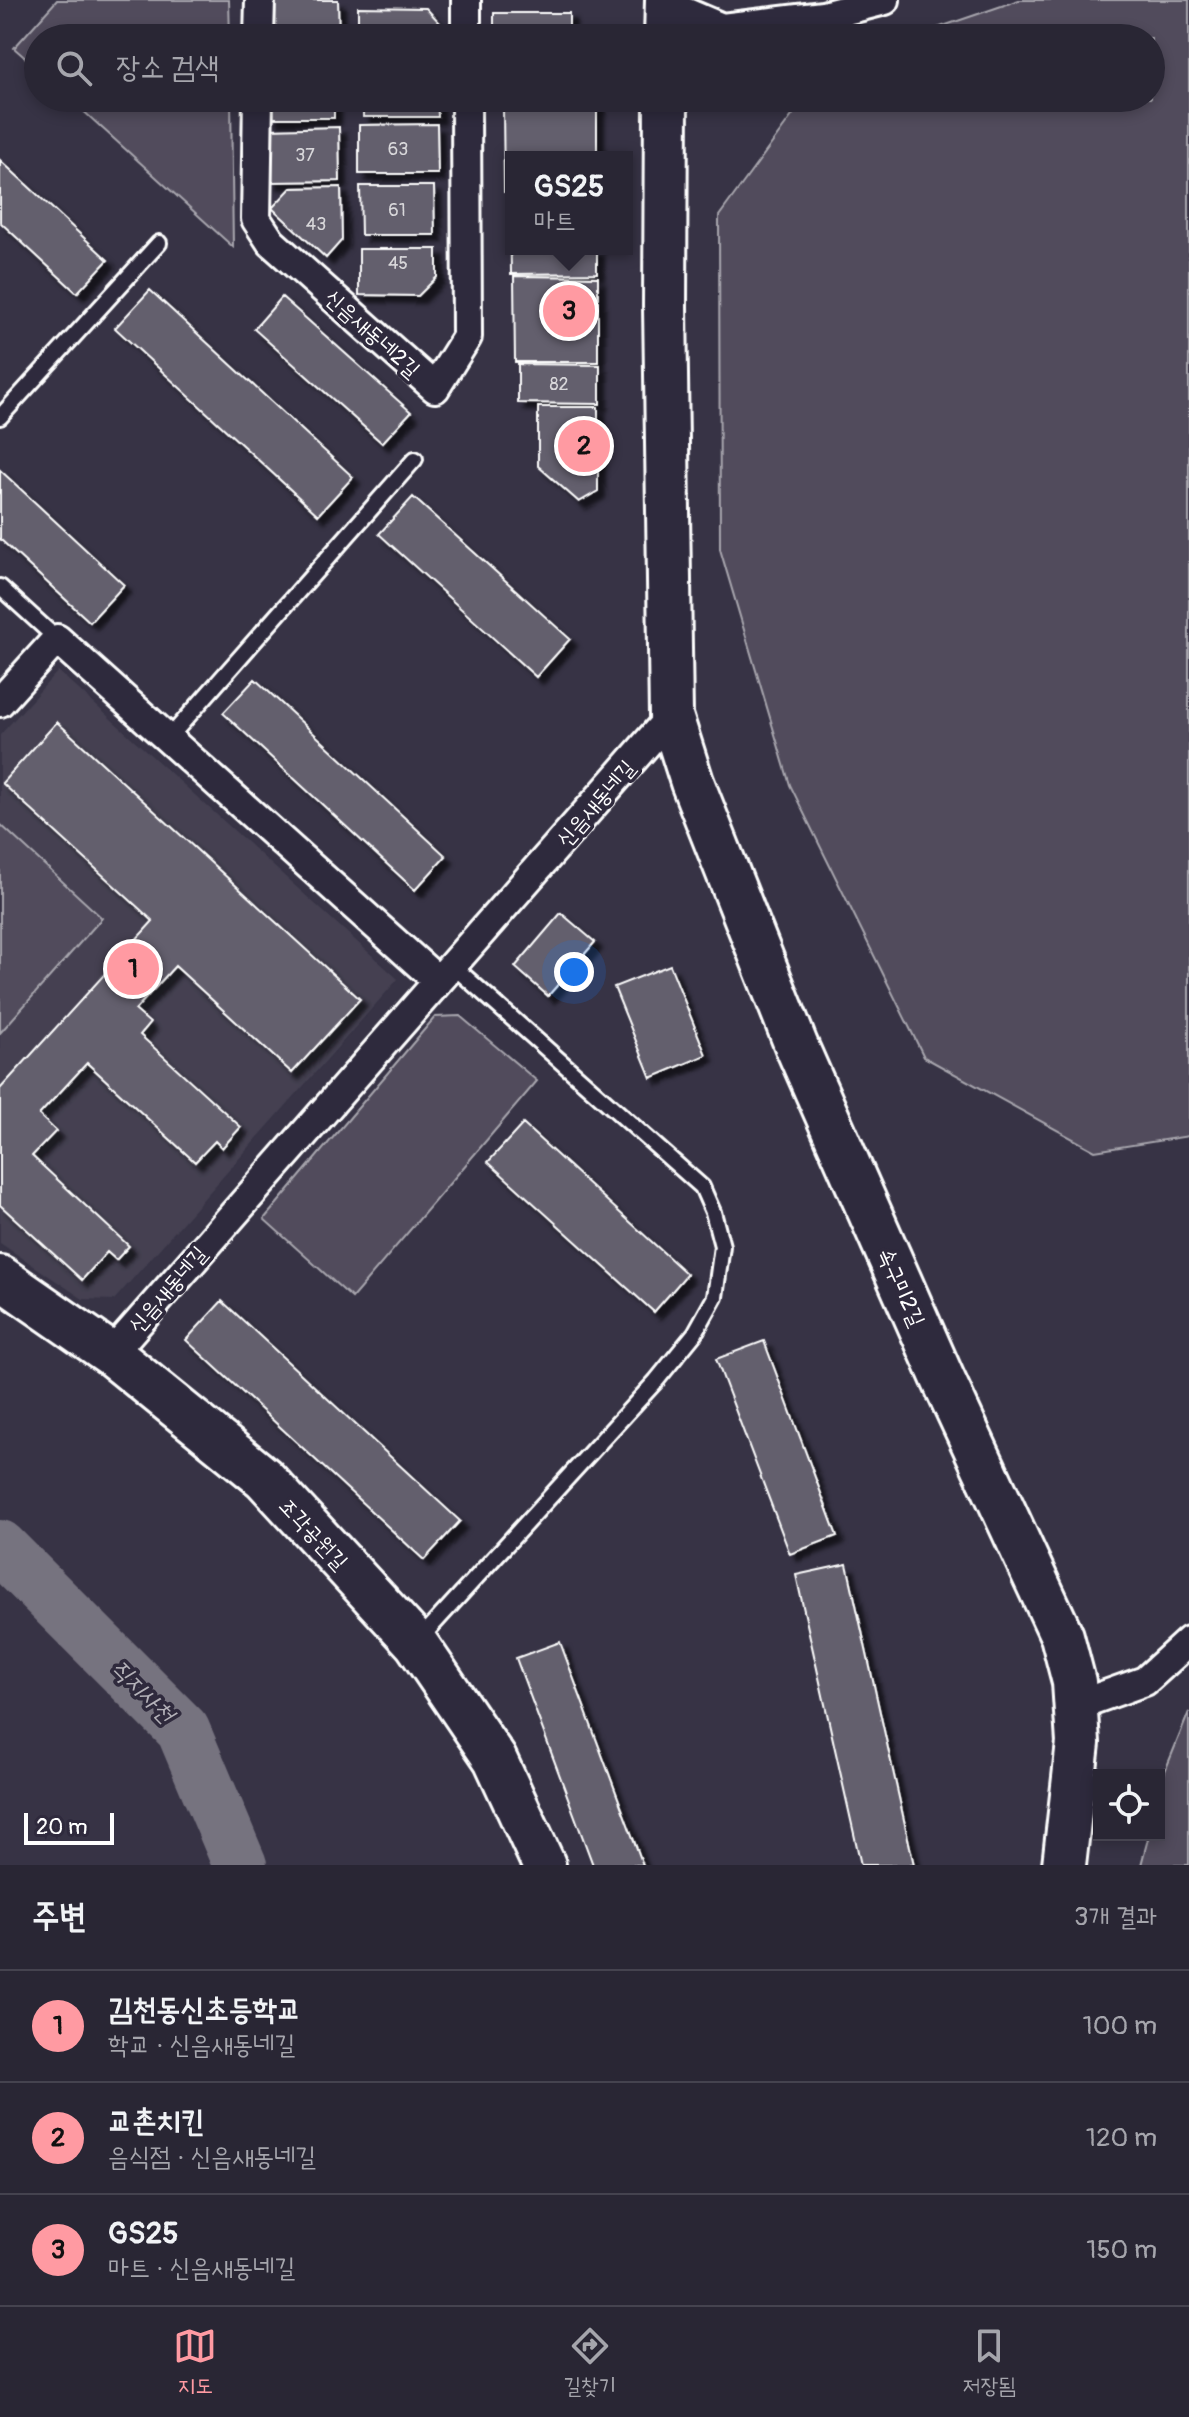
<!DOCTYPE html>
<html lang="ko">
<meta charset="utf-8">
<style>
:root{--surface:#292634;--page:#312e3c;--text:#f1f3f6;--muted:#a5a5ac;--line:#45434f;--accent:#ff9aa2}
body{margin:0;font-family:Pangolin,"Poor Story",sans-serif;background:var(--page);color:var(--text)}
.controls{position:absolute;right:24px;bottom:24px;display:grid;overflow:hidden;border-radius:0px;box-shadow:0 4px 12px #0003}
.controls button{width:72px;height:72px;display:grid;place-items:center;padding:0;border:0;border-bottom:2px solid var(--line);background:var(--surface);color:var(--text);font:40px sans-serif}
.scale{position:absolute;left:24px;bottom:20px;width:90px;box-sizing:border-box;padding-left:8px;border:4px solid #fff;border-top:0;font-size:22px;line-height:28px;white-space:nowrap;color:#fff;-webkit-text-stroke:6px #2f2a3d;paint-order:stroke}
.you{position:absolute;left:574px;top:972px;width:28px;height:28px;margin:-20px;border:6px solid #fff;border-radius:50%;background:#1a73e8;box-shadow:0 0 0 12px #1a73e833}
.badge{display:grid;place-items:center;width:52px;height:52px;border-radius:50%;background:var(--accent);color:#111;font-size:26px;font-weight:700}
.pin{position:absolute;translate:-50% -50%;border:4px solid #fff;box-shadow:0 2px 8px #0006}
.popup{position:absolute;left:505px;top:151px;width:128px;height:104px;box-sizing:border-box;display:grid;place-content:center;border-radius:0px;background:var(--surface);filter:drop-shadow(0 2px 6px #0005);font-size:26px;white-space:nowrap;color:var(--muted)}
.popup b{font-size:30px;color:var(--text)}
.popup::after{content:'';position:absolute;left:50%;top:100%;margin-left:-16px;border:16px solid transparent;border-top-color:var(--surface)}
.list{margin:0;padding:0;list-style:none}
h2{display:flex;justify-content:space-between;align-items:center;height:104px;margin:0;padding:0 32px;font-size:34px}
h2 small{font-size:26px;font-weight:400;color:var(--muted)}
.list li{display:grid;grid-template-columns:52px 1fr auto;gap:24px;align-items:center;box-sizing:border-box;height:112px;padding:0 32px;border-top:2px solid var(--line)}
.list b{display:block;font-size:30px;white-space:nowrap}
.list p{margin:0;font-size:26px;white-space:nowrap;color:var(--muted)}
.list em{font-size:26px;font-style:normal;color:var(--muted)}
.icon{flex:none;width:44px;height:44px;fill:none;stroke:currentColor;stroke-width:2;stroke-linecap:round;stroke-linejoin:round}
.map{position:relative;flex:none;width:1189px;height:1865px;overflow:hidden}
.search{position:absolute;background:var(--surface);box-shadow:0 4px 12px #0003;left:24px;right:24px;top:24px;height:88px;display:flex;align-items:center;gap:20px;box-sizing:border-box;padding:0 28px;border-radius:44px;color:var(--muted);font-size:30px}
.sheet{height:440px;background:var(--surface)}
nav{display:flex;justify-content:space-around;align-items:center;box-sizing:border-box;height:112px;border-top:2px solid var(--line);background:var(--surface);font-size:22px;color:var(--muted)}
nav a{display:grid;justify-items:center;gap:4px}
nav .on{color:var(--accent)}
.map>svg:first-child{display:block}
</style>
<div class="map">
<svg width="1189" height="1865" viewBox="0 0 1189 1865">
<defs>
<filter id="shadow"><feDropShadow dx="7" dy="7" stdDeviation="2" flood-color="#0009"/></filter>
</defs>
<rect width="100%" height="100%" fill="#373345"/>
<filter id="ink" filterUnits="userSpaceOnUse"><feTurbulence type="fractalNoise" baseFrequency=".0125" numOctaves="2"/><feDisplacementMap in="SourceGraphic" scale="16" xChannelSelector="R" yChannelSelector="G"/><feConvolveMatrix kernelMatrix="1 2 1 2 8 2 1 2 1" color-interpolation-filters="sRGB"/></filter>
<g filter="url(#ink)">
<path fill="#444051" d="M58 671 398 979 114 1300 83 1299 0 1243V735Z"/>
<path fill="#514c5c" stroke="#a8a6ae" stroke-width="2" d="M57 0H229L230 38H38V69L14 48Z
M1019 0H1189V1136L1095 1151 924 1057 790 785 720 549 719 216 805 98H1151V38H908Z
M69 98H231L233 247Z
M0 824 102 918 0 1033Z
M460 1016 537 1081 352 1298 264 1219 435 1017Z
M1189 1712V1865H1141L1149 1835H1159V1795L1165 1771Z"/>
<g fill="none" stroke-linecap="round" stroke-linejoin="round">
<path stroke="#76737f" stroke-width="54" d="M0 1547 183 1730 240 1865"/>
</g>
<path fill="#635f6d" stroke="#fff" stroke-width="2" filter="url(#shadow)" d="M277 0H338L339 38H270V6Z
M358 7 426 8 441 24 440 38H358Z
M494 13H569V33L583 34V38H494Z
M271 98H334V118H271Z
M363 98H437L438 117H363Z
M547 98H598V107L547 106Z
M503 108 597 109V157H511V192H504Z
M437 124 438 174H359V125Z
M339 127 340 181 271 182 269 129Z
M0 160 108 260 77 293 0 222Z
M360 186H434L435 235H361Z
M341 187 342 240 326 258 272 208 291 188Z
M510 194 511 249H597V273L511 274Z
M359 249H437V277L418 296 359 295Z
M514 276 598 277V362H515Z
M150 290 353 477 318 515 115 328Z
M282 297 411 412 382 443 254 329Z
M518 364 600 365V404L518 403Z
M538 407H598V491L579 502 538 466Z
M0 470 124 585 90 622 0 539Z
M413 497 570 639 536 677 379 534Z
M255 679 446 856 415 890 223 713Z
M57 722 360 999 292 1073 175 966 135 1010 150 1023 140 1035 241 1127 222 1148 215 1141 195 1162 87 1063 39 1115 56 1131 32 1156 129 1246 116 1260 107 1252 82 1280 0 1205V1089L153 921 2 783Z
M561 913 595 942 548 996 515 967Z
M670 965 706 1055 651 1078 614 987Z
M523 1124 687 1274 654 1312 488 1162Z
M222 1301 460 1521 424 1560 186 1340Z
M764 1341 837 1536 790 1554 716 1359Z
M847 1564 914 1865H861L796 1575Z
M560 1642 643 1865H593L516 1658Z"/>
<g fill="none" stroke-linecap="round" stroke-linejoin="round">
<defs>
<path id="lane" d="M0 417 159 243
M0 587 57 639
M168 739 415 459
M418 1641 656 1381 695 1333 715 1297 722 1246 713 1212 702 1187 452 965"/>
<path id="street" d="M466 0V38
M666 4 722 28 823 16 885 0
M259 38 260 0
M258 98 256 219 271 242 435 388 467 337 466 98
M0 702 57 639 438 981
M111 1354 671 716
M1075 1706 1145 1681 1189 1641"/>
<path id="secondary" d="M666 38 667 0
M666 98 665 306 671 716 692 782 796 1045 943 1379 1062 1636 1074 1682 1078 1743 1064 1865
M0 1277 111 1354 264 1478 416 1643 495 1759 544 1865"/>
</defs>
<use href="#lane" stroke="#fff" stroke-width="20"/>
<use href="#street" stroke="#fff" stroke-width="34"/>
<use href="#secondary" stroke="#fff" stroke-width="48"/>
<use href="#lane" stroke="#2f2a3d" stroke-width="14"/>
<use href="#street" stroke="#2f2a3d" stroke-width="28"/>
<use href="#secondary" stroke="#2f2a3d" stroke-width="42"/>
</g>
</g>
<g text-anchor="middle" stroke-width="7" stroke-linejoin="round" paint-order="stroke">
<g font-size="18" fill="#d8d7da">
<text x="398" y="155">63</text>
<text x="305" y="161">37</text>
<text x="397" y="216">61</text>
<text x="316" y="230">43</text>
<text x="398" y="269">45</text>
<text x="559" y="390">82</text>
</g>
<g font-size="22" fill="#fff" stroke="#2f2a3d">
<text transform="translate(373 333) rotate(42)" y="8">신음새동네2길</text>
<text transform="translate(595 803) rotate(-49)" y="8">신음새동네길</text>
<text transform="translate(902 1287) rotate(66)" y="8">속구미2길</text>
<text transform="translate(167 1289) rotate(-49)" y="8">신음새동네길</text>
<text transform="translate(314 1533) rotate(47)" y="8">조각공원길</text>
</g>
<g font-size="24" font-style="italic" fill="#b4b2b9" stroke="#2f2a3d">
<text transform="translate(143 1691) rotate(45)" y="8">직지사천</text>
</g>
</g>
</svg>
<div class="controls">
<button><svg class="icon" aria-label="locate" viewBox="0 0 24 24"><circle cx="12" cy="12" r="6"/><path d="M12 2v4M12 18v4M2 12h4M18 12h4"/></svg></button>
</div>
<div class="scale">20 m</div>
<div class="you"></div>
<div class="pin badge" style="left:133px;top:969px">1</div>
<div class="pin badge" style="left:584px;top:446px">2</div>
<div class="pin badge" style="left:569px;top:311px">3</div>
<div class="popup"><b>GS25</b>마트</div>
<div class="search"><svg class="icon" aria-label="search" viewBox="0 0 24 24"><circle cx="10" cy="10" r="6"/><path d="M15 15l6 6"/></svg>장소 검색</div>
</div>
<section class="sheet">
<h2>주변<small>3개 결과</small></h2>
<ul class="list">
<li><span class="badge">1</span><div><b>김천동신초등학교</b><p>학교 · 신음새동네길</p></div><em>100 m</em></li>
<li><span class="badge">2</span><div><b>교촌치킨</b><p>음식점 · 신음새동네길</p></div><em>120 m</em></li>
<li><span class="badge">3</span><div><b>GS25</b><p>마트 · 신음새동네길</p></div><em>150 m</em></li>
</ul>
</section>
<nav>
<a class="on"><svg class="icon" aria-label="map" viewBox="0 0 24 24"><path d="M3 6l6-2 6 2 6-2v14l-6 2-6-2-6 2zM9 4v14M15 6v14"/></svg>지도</a>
<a><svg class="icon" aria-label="directions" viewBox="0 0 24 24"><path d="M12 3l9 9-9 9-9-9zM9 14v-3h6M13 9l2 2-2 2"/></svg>길찾기</a>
<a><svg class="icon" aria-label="saved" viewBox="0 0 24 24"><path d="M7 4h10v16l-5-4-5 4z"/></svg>저장됨</a>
</nav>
